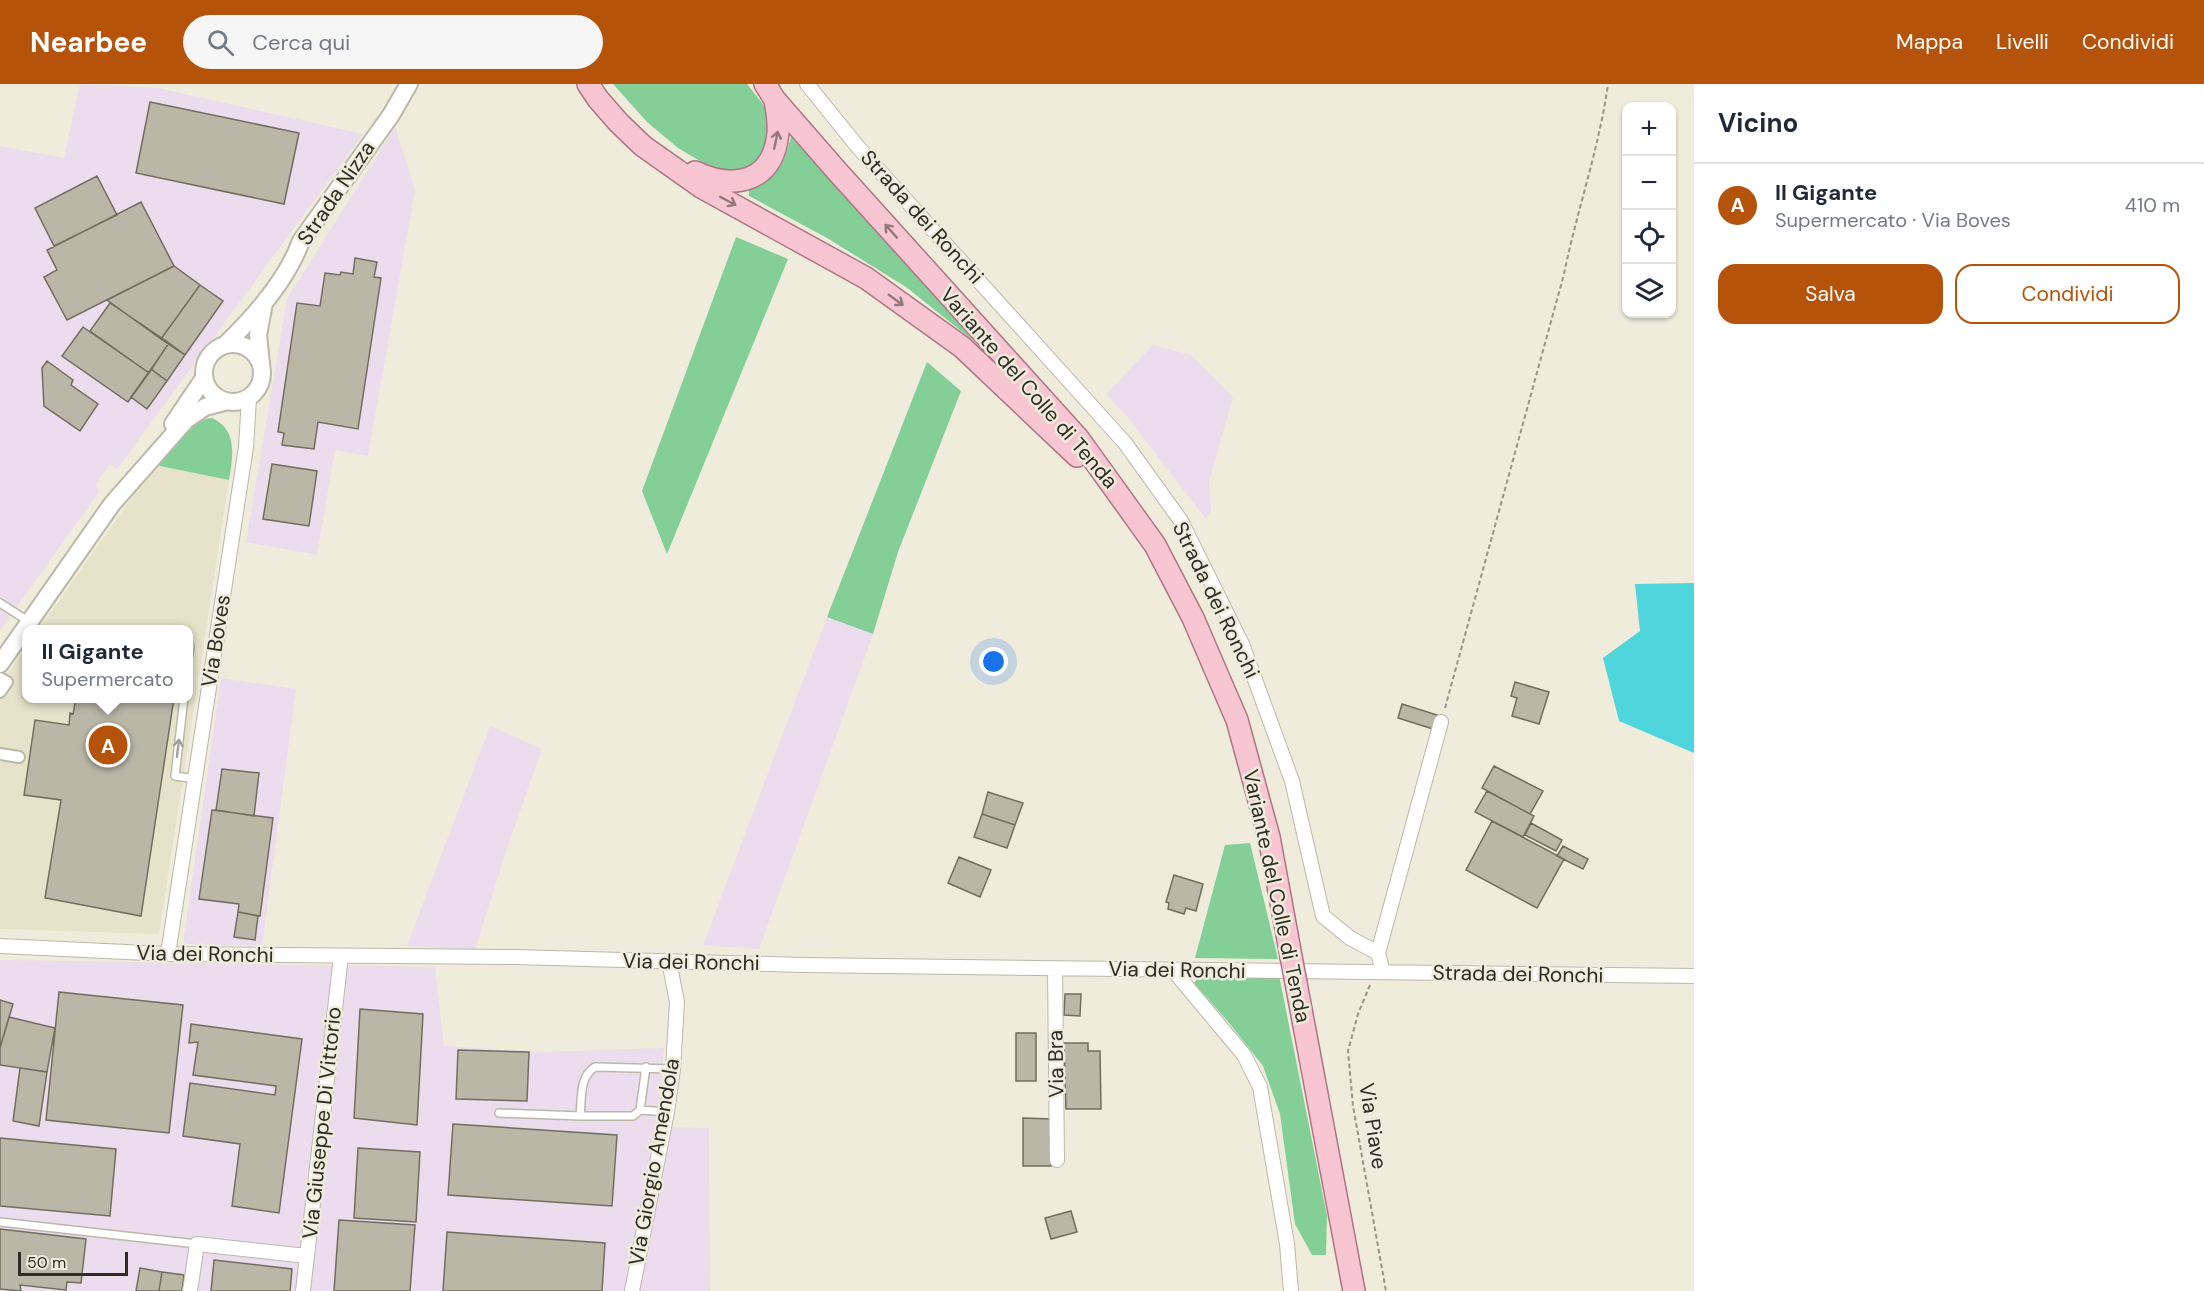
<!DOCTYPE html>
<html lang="it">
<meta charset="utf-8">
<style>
:root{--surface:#fff;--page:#f6f6f7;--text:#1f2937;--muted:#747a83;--line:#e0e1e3;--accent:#b45309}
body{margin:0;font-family:"DM Sans",sans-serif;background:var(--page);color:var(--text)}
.controls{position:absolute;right:18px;top:18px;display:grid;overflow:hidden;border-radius:12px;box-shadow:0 2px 4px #0004}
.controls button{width:54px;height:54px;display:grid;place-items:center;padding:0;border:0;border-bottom:2px solid var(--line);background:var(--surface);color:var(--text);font:30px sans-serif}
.scale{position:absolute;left:18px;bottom:15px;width:110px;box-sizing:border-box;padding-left:6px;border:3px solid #2e2c26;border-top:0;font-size:16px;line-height:21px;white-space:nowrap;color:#2e2c26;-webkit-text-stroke:4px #efecdc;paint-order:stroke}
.you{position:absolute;left:994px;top:578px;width:21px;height:21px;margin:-15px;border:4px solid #fff;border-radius:50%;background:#1a73e8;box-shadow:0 0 0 9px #1a73e833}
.badge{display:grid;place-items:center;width:39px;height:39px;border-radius:50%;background:var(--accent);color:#fff;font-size:20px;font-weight:700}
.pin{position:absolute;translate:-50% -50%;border:3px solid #fff;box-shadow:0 2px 6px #0006}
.popup{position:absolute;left:22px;top:541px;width:171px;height:78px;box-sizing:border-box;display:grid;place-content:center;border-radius:12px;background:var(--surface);filter:drop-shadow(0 2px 4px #0005);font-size:20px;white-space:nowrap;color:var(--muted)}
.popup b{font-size:22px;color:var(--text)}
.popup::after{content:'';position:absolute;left:50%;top:100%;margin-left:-12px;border:12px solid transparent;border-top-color:var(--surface)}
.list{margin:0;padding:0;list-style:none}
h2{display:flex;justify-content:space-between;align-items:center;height:78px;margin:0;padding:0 24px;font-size:26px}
h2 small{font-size:20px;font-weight:400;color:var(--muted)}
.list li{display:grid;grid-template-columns:39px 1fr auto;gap:18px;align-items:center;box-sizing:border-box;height:84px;padding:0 24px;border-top:2px solid var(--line)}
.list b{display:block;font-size:22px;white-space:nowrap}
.list p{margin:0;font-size:20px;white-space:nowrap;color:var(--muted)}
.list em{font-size:20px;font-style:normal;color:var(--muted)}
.actions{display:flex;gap:12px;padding:18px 24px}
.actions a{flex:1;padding:14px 0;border:2px solid var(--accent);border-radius:18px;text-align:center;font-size:21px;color:var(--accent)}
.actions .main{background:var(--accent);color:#fff}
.icon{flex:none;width:33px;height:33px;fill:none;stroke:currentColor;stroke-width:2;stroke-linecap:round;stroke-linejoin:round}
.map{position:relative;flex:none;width:1694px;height:1207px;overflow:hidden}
header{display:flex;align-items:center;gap:36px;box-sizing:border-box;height:84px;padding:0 30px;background:var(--accent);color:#fff}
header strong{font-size:28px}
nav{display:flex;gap:33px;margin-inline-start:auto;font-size:21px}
.search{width:420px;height:54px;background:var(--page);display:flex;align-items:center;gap:15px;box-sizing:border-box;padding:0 21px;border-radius:33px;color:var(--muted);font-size:22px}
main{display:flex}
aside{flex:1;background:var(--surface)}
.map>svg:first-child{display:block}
</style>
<header>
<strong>Nearbee</strong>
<div class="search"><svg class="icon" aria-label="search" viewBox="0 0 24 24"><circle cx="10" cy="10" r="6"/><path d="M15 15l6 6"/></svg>Cerca qui</div>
<nav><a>Mappa</a><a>Livelli</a><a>Condividi</a></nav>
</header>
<main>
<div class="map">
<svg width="1694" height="1207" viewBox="0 0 1694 1207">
<rect width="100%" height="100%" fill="#efecdc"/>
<path fill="#e7e3cb" d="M155 381 229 396 159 850 0 845V601L27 563V614H189V546L39 545Z"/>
<path fill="#ebdcee" d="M80 0 158 4 363 50 117 385 110 380 96 400 99 408 0 546V62L64 74Z
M395 43 415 106 368 372 335 366 317 471 246 458 287 215Z
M1153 261 1191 271 1233 313 1209 397 1211 426 1206 435 1126 331 1106 310Z
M827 533 873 550 759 865 703 861Z
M221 594 296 605 262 862 183 860Z
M490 642 542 665 507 764 475 866 407 862Z
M0 876 435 883 444 962 544 968 664 964 659 1043 709 1044 710 1207H0Z"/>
<path fill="#83cf97" d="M613 0H747L768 27 771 49 762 73 743 87 712 84 678 64 647 38Z
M792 50 990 270 906 203 827 154 749 112V104C779 91 783 81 792 50Z
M736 153 788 175 667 470 642 407Z
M927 278 961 307 898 468 873 550 827 533Z
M212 334C238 346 233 372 229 396L155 381C172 362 185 337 212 334Z
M1250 759 1278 875 1195 874 1225 761Z
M1201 890 1279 891 1327 1132 1326 1171H1312L1295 1140 1280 1030 1263 982 1230 940 1194 899Z"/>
<path fill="#4fd5dc" d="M1694 499V669L1619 637 1603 574 1640 547 1635 500Z"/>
<path fill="#bab7a7" stroke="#716e5f" stroke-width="1.5" d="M150 18 299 49 284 120 136 89Z
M97 92 117 131 54 162 35 124Z
M141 118 174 182 67 236 44 193 57 186 47 166Z
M355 174 377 178 374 193 381 194 358 345 318 338 314 365 282 361 284 349 278 348 297 219 320 222 325 189 340 191 341 188 353 190Z
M174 182 200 201 161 255 107 216Z
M200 201 223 217 185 271 161 255Z
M110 219 169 259 149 289 90 247Z
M83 243 149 289 128 318 62 272Z
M169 259 185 271 167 297 151 285Z
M47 277 73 296 71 301 98 320 80 347 44 322 42 284Z
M151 285 167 297 147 325 131 313Z
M272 380 317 387 309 442 263 435Z
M1515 598 1549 608 1539 640 1512 632 1517 614 1511 612Z
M76 614H174L141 832 45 814 61 716 24 711 35 636 69 641 70 629 73 630Z
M1402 620 1437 631 1433 645 1398 634Z
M1494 682 1543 707 1530 730 1482 704Z
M222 685 259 689 254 732 216 726Z
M1487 707 1534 732 1523 753 1475 728Z
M988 708 1023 719 1015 741 982 730Z
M212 726 273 734 260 832 238 828 239 820 199 815Z
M982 730 1015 741 1007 764 974 753Z
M1492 737 1564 775 1537 824 1466 786Z
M1531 739 1562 756 1556 767 1525 751Z
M1563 762 1588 775 1583 785 1557 772Z
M959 773 991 786 980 813 948 799Z
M1174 791 1203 800 1196 827 1186 824 1184 830 1168 825 1169 819 1166 818Z
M238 828 258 832 255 856 234 853Z
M59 908 183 921 169 1049 46 1036Z
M1065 910H1081L1080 932 1064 931Z
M0 916 13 920 0 964Z
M360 925 423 930 417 1041 354 1034Z
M9 933 55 944 47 988 0 981V964Z
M191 940 302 955 279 1129 232 1122 240 1060 183 1052 190 999 275 1011 276 1002 193 991 198 958 189 959Z
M1016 949H1036V997H1016Z
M1064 959H1088V967H1100L1101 1025H1066Z
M458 966 529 968 527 1017 456 1015Z
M20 984 47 988 39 1042 13 1037Z
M1023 1034 1051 1035V1082H1023Z
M453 1040 617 1051 612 1122 448 1111Z
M0 1054 116 1065 110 1132 0 1122Z
M358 1064 420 1068 416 1138 354 1134Z
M1071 1127 1077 1148 1051 1155 1045 1134Z
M339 1136 415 1141 410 1207H334Z
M0 1145 86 1155 81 1199 67 1198 66 1206 20 1201 21 1207 0 1205Z
M447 1148 605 1159 602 1207H443Z
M214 1176 292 1185 290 1207H211Z
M140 1184 162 1188 159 1207H136Z
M162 1188 184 1191 182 1207H159Z"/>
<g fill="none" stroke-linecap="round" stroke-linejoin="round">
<defs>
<path id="service" d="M0 519 28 537
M189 571 190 562
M184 614 175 692 196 695
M640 1026 646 983
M667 1028 640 1026 633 1032H580C582 1014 579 993 595 983L673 985
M499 1029 580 1032
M0 1138 197 1160"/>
<path id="pedestrian" d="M0 594 7 598 0 608
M0 670 19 673"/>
<path id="minor" d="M807 0 858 63 1125 359 1181 437 1242 560 1292 697 1323 832 1350 854 1378 869 1383 888
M0 862 168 870 516 873 803 881 1694 892
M1378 869 1441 638
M168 870 246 363 249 314
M1055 884 1057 1076
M1173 886 1244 971 1260 1003 1287 1160 1291 1207
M190 1207 197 1160 307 1172
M303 1207 341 872
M632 1207 667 1028 673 985 677 918 669 877"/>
<path id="tertiary" d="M204 289a29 29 0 1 1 58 0a29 29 0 1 1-58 0Z
M226 260C256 231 287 196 301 157L391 31 409 0
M261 280 258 251 264 219
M173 340 204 294
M0 580 112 420 186 336 205 323 224 318"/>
<path id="primary" d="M588 0 598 15 619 39 643 62 701 103 866 194 962 263 1077 372
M765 0 775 16 836 86 1078 354 1155 461 1193 534 1237 636 1269 753 1291 872
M695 88C734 106 773 99 778 49 779 38 777 27 775 16
M1296 899 1354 1207"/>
</defs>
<use href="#service" stroke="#bcb8a9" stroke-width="10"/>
<use href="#pedestrian" stroke="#bcb8a9" stroke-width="14"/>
<use href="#minor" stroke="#bcb8a9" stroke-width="16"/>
<use href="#tertiary" stroke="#bcb8a9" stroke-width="20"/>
<use href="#primary" stroke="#ae7683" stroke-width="24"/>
<path stroke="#979489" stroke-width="2" stroke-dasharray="4.5 3" stroke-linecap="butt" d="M1445 624 1564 190C1577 126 1599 65 1608 0
M1370 901 1358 930 1348 967 1353 1022 1386 1207"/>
<use href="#service" stroke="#fff" stroke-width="7"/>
<use href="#pedestrian" stroke="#fff" stroke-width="10"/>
<use href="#minor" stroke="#fff" stroke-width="14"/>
<use href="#tertiary" stroke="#fff" stroke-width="16"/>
<use href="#primary" stroke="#f8c5d3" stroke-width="21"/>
<defs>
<path id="primary-bridge" d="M1291 872 1296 899"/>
</defs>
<use href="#primary-bridge" stroke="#ae7683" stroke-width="24" stroke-linecap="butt"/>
<use href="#primary-bridge" stroke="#f8c5d3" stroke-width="21"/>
</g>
<defs><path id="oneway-shaft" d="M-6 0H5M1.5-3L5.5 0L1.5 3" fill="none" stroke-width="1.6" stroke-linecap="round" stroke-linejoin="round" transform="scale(1.5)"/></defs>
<g stroke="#93787c">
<use href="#oneway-shaft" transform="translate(776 56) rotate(-78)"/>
<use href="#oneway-shaft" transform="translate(728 117) rotate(28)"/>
<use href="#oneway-shaft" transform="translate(891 147) rotate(-132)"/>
<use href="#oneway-shaft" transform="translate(896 216) rotate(36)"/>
</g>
<use stroke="#a1a09d" href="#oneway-shaft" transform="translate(178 664) rotate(-83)"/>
<g text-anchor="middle" stroke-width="5" stroke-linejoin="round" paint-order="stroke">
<g font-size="21" fill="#2e2c26" stroke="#efecdc">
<text transform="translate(336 109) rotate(-56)" y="7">Strada Nizza</text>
<text transform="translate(922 133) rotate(48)" y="7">Strada dei Ronchi</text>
<text transform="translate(1029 304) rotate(49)" y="7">Variante del Colle di Tenda</text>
<text transform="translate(1216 516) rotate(64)" y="7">Strada dei Ronchi</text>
<text transform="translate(216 557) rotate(-81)" y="7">Via Boves</text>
<text transform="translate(1277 812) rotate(78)" y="7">Variante del Colle di Tenda</text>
<text transform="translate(205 870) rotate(1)" y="7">Via dei Ronchi</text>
<text transform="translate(691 878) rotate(1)" y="7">Via dei Ronchi</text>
<text transform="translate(1177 886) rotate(1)" y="7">Via dei Ronchi</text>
<text transform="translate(1518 890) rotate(1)" y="7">Strada dei Ronchi</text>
<text transform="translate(1056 980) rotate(-91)" y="7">Via Bra</text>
<text transform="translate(322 1039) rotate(-84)" y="7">Via Giuseppe Di Vittorio</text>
<text transform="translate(1373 1042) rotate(81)" y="7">Via Piave</text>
<text transform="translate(654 1078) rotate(-80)" y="7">Via Giorgio Amendola</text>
</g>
</g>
</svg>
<div class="controls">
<button>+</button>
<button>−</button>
<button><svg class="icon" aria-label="locate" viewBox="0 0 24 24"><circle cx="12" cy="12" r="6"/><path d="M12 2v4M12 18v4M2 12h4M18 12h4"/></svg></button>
<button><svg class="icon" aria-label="layers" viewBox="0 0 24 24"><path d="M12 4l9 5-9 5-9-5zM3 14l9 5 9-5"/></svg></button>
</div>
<div class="scale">50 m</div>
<div class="you"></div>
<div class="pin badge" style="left:108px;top:661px">A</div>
<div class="popup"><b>Il Gigante</b>Supermercato</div>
</div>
<aside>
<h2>Vicino<small></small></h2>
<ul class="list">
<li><span class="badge">A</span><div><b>Il Gigante</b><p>Supermercato · Via Boves</p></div><em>410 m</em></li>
</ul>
<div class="actions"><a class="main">Salva</a><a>Condividi</a></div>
</aside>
</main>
